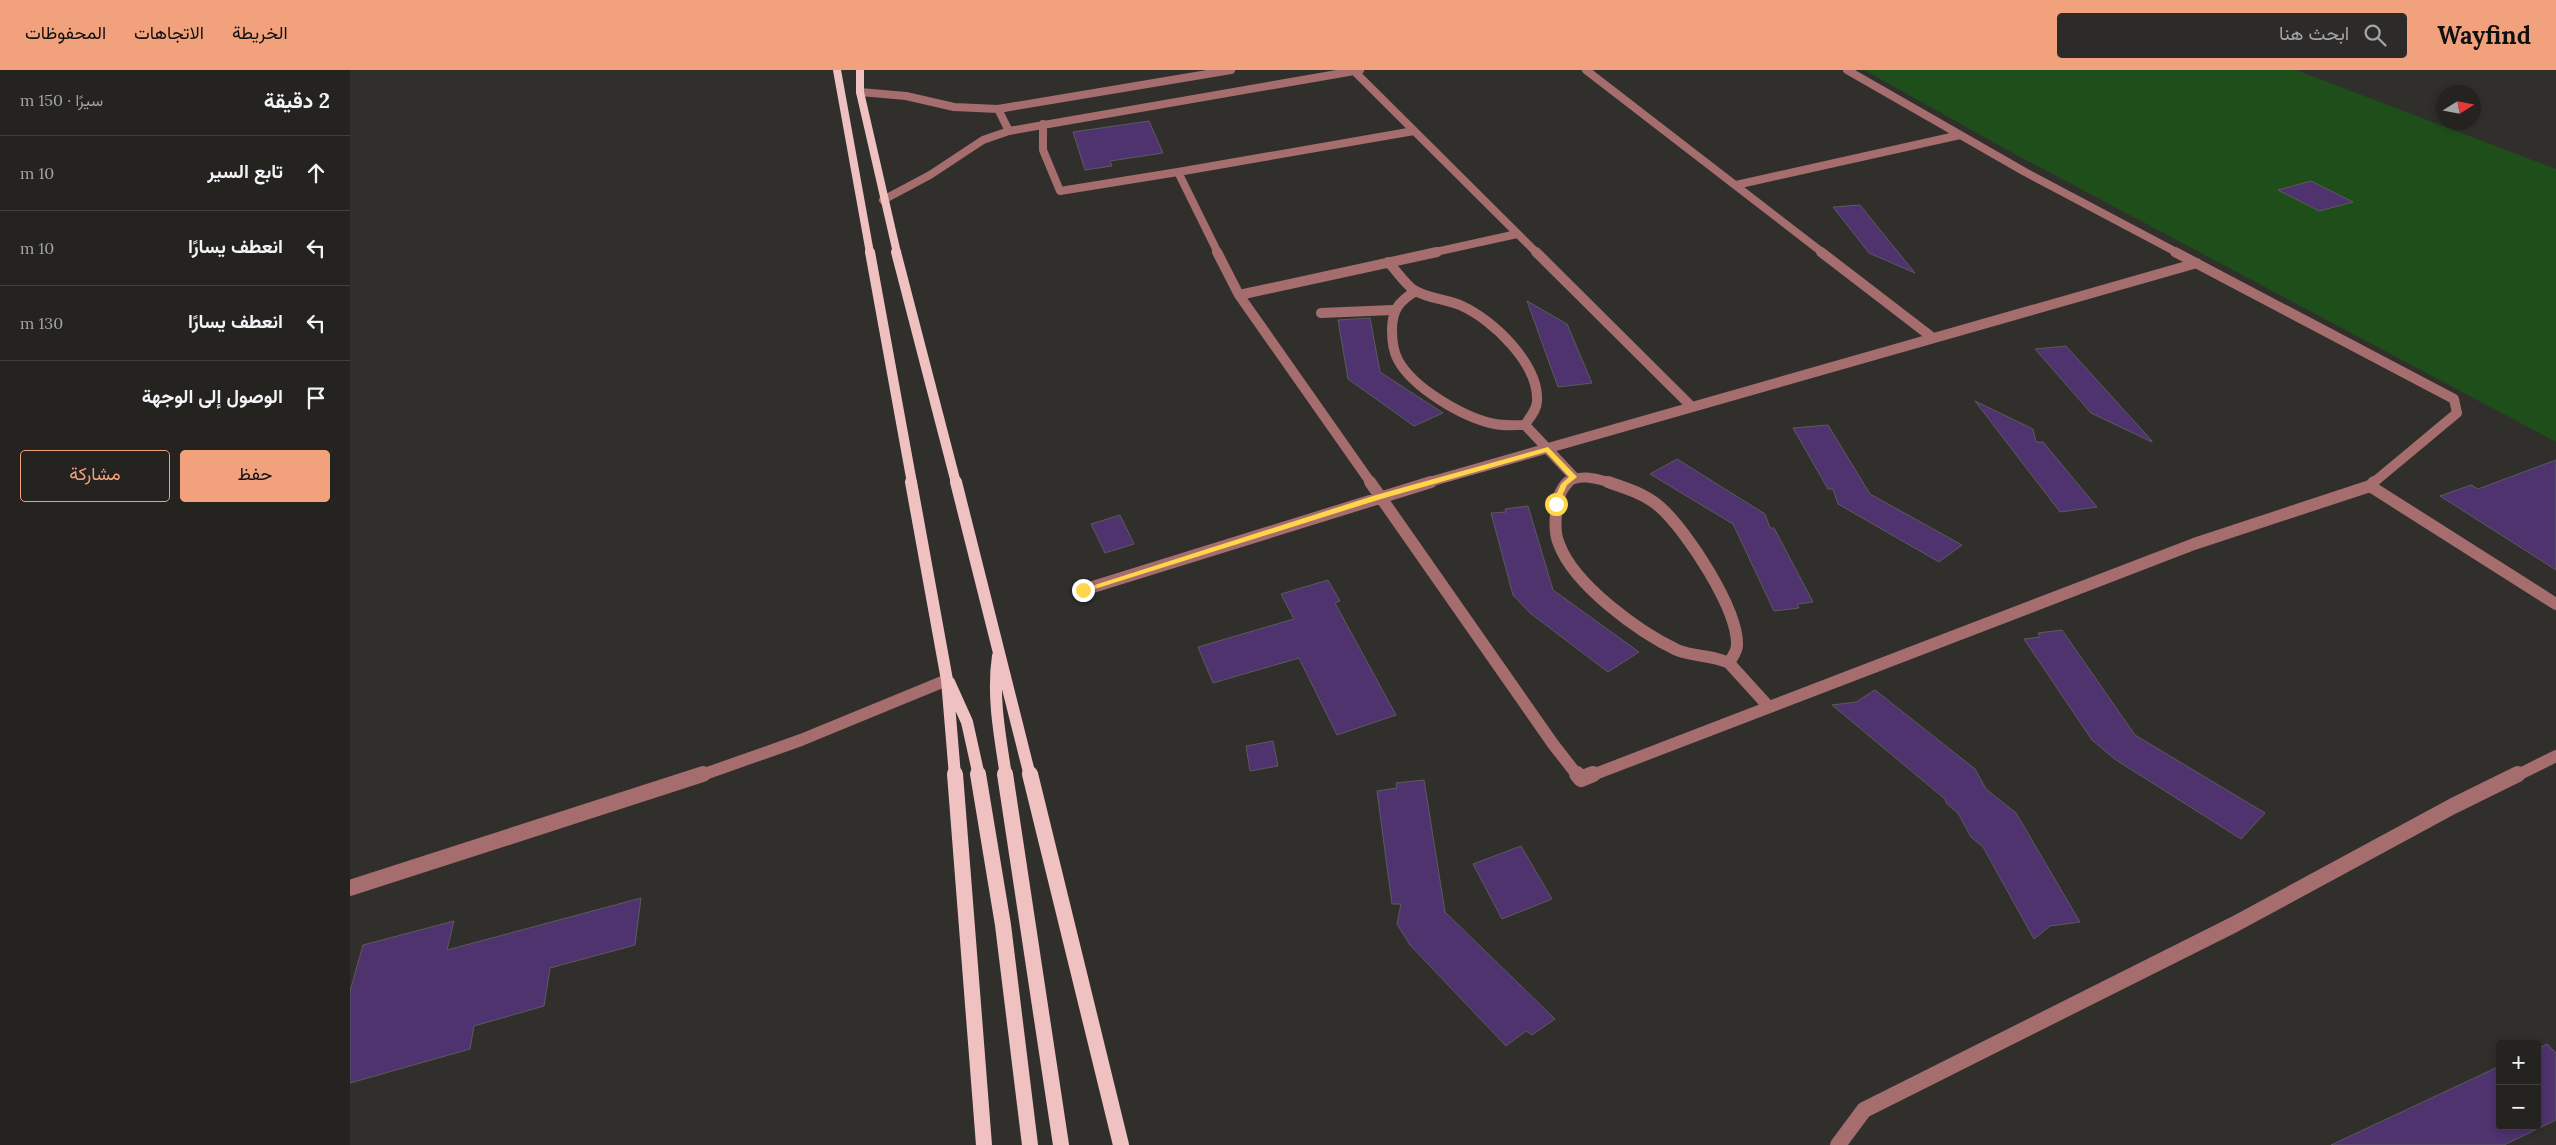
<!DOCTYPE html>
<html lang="ar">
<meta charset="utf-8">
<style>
:root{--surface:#252320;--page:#2d2b29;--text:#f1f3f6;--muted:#a3a4a5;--line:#42403e;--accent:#f1a17c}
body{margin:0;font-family:Lora,Vazirmatn,serif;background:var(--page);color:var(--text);direction:rtl}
.controls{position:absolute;right:15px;bottom:15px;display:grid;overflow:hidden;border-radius:5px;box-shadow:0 2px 8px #0003}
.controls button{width:45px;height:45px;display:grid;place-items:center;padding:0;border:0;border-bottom:1px solid var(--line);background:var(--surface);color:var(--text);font:25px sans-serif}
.compass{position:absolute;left:2086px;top:15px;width:45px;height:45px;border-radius:50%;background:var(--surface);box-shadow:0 2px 8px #0003;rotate:79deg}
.stop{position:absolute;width:15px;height:15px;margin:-11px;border:4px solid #ffd54a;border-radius:50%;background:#fff}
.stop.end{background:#ffd54a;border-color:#fff;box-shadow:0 1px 5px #0008}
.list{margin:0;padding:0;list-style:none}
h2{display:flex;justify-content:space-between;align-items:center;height:65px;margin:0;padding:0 20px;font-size:21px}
h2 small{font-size:16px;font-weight:400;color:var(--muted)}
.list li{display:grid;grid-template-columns:32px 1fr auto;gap:15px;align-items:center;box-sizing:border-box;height:75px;padding:0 20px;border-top:1px solid var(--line)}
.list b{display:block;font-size:19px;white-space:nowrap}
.list em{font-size:16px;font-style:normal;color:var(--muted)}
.actions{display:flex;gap:10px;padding:15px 20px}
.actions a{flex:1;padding:11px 0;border:1px solid var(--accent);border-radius:5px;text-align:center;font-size:18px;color:var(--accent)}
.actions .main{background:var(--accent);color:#111}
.icon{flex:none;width:28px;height:28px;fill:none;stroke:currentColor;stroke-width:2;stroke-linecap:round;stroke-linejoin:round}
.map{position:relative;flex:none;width:2206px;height:1075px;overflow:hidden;direction:ltr}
header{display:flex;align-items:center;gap:30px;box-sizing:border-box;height:70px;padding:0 25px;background:var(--accent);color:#111}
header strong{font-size:24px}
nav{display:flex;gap:28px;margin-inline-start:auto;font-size:18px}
.search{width:350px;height:45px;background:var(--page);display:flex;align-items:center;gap:12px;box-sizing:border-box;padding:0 18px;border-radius:5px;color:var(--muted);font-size:19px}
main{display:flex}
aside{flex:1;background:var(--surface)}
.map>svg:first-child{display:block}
</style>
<header>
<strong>Wayfind</strong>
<div class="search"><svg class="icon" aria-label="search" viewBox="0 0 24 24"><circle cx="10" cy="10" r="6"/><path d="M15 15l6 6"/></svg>ابحث هنا</div>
<nav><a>الخريطة</a><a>الاتجاهات</a><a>المحفوظات</a></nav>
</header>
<main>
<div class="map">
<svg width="2206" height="1075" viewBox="0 0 2206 1075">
<rect width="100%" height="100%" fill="#312f2b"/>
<path fill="#1e4e19" d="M1514 0H1946L2206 99V372L1663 83Z"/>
<path fill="#4e336e" stroke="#5c5a5e" d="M799 51 813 83 760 91 762 96 735 100 723 62Z
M1961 111 2003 132 1969 141 1928 120Z
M1510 135 1565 203 1519 183 1483 137Z
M1177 231 1217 254 1242 313 1208 317Z
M1020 248 1030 302 1093 343 1064 356 998 309 988 250Z
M1716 276 1802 371V372L1741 343 1685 279Z
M1625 331 1683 359 1686 372H1693L1747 437 1710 442Z
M1478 355 1520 424 1612 475 1589 492 1488 434 1483 419H1478L1443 358Z
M1327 389 1415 444 1420 458H1424L1463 532 1447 534 1449 538 1424 541 1383 454 1300 404Z
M2206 390V500L2090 426 2121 415 2128 419Z
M1178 436 1203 520 1289 582 1258 602 1180 543 1163 525 1141 443 1156 442 1155 439Z
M770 445 784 474 755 483 741 454Z
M978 510 990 531 985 533 1046 645 987 665 949 588 863 613 848 577 944 549 931 524Z
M1712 560 1785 665 1915 743 1891 769 1766 690 1742 670 1674 569 1690 567 1688 563Z
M1525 620 1625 699 1636 719 1666 743 1730 852 1700 856 1684 869 1633 777 1621 767 1608 743 1597 734 1595 729 1482 635 1506 632Z
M923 671 928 696 900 701 896 676Z
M1074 710 1095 842 1205 949 1182 965 1176 961 1156 976 1060 875 1047 854 1051 834H1042L1027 721 1047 718 1046 713Z
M1171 776 1202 829 1152 849 1123 794Z
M291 828 285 875 200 898 194 936 124 956 120 979 0 1013V921L13 875 104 851 97 880Z
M2197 974 2206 983V1050L2154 1075H1981L2150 996V1056H2187V979Z"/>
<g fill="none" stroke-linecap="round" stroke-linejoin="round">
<path stroke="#a66d6e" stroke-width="8" d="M1236 0 1473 183
M1497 0 1675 102 1828 183
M1004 1 1187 183
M510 22 556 26 604 37 648 39 881 0
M648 39 659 61
M693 54V80L710 121 828 102 868 183
M828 102 1064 61
M1386 115 1610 65
M533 130 580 105 633 70 659 61 1010 0
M1081 183 1167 164"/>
<path stroke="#a66d6e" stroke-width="10" d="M867 182 889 225 1021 413
M1186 182 1342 337
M1471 182 1583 268
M1825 182 2104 329 2107 343 2023 413
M1038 192C1047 201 1054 213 1064 220 1078 229 1097 229 1112 236 1143 250 1189 294 1187 331 1187 340 1179 348 1175 355 1165 355 1154 356 1145 354 1114 348 1063 318 1048 290 1043 281 1042 270 1042 260 1042 240 1049 231 1066 221
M889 225 1087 182
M971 243 1043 240
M1175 355 1224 407
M1076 413 1847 193
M1216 413C1230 403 1247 409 1262 413"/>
<path stroke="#a66d6e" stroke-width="12" d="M1020 412 1203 674 1228 706
M1218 412C1209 421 1207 432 1206 444 1205 454 1205 465 1209 474 1224 515 1289 562 1327 580 1344 587 1363 585 1379 593
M1258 412C1276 418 1295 424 1310 437 1337 461 1388 539 1387 575 1387 582 1382 587 1379 593
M2020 416 2206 534
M733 520 1081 412
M1379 593 1419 637
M349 706 451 670 597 610
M1240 706 1844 474 2020 416 2024 412
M2166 706 2206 686"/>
<path stroke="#a66d6e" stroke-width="16" d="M1227 704 1231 709 1243 704
M0 818 353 704
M1488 1075 1514 1040 1885 854 2103 736 2168 704"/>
<path stroke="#f0c1c1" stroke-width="8" d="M487 0 520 183
M510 0V22L547 183"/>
<path stroke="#f0c1c1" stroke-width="10" d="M520 182 562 413
M546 182 606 413"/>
<path stroke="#f0c1c1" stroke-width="12" d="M561 412 597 610 605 706
M606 412 680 706
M648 586C642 626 650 666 656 706
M599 612 617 652 629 706"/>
<path stroke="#f0c1c1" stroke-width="16" d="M605 704 634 1075
M628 704 653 855 680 1075
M655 704 711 1075
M680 704 771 1075"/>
</g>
<path fill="#ffd54a" d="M1198 377 1227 407 1217 415 1208 435 1202 434 1211 414 1219 407 1196 382 1031 429 735 522 729 520 1026 425Z"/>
</svg>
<div class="controls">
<button>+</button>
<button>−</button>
</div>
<svg class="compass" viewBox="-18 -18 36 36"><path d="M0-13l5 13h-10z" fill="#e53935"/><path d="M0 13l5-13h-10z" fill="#a3a4a5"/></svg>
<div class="stop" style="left:1206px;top:434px"></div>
<div class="stop end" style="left:733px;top:520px"></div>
</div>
<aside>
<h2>2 دقيقة<small>سيرًا · 150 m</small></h2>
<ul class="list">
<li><svg class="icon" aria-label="ahead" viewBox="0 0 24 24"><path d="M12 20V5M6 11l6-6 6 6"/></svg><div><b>تابع السير</b></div><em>10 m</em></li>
<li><svg class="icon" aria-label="left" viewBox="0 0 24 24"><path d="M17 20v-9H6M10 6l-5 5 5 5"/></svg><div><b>انعطف يسارًا</b></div><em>10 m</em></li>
<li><svg class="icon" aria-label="left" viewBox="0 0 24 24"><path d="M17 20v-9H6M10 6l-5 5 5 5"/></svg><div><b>انعطف يسارًا</b></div><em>130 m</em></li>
<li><svg class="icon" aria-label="arrive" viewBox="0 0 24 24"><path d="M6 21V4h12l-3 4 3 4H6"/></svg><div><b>الوصول إلى الوجهة</b></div></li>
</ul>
<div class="actions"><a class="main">حفظ</a><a>مشاركة</a></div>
</aside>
</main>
